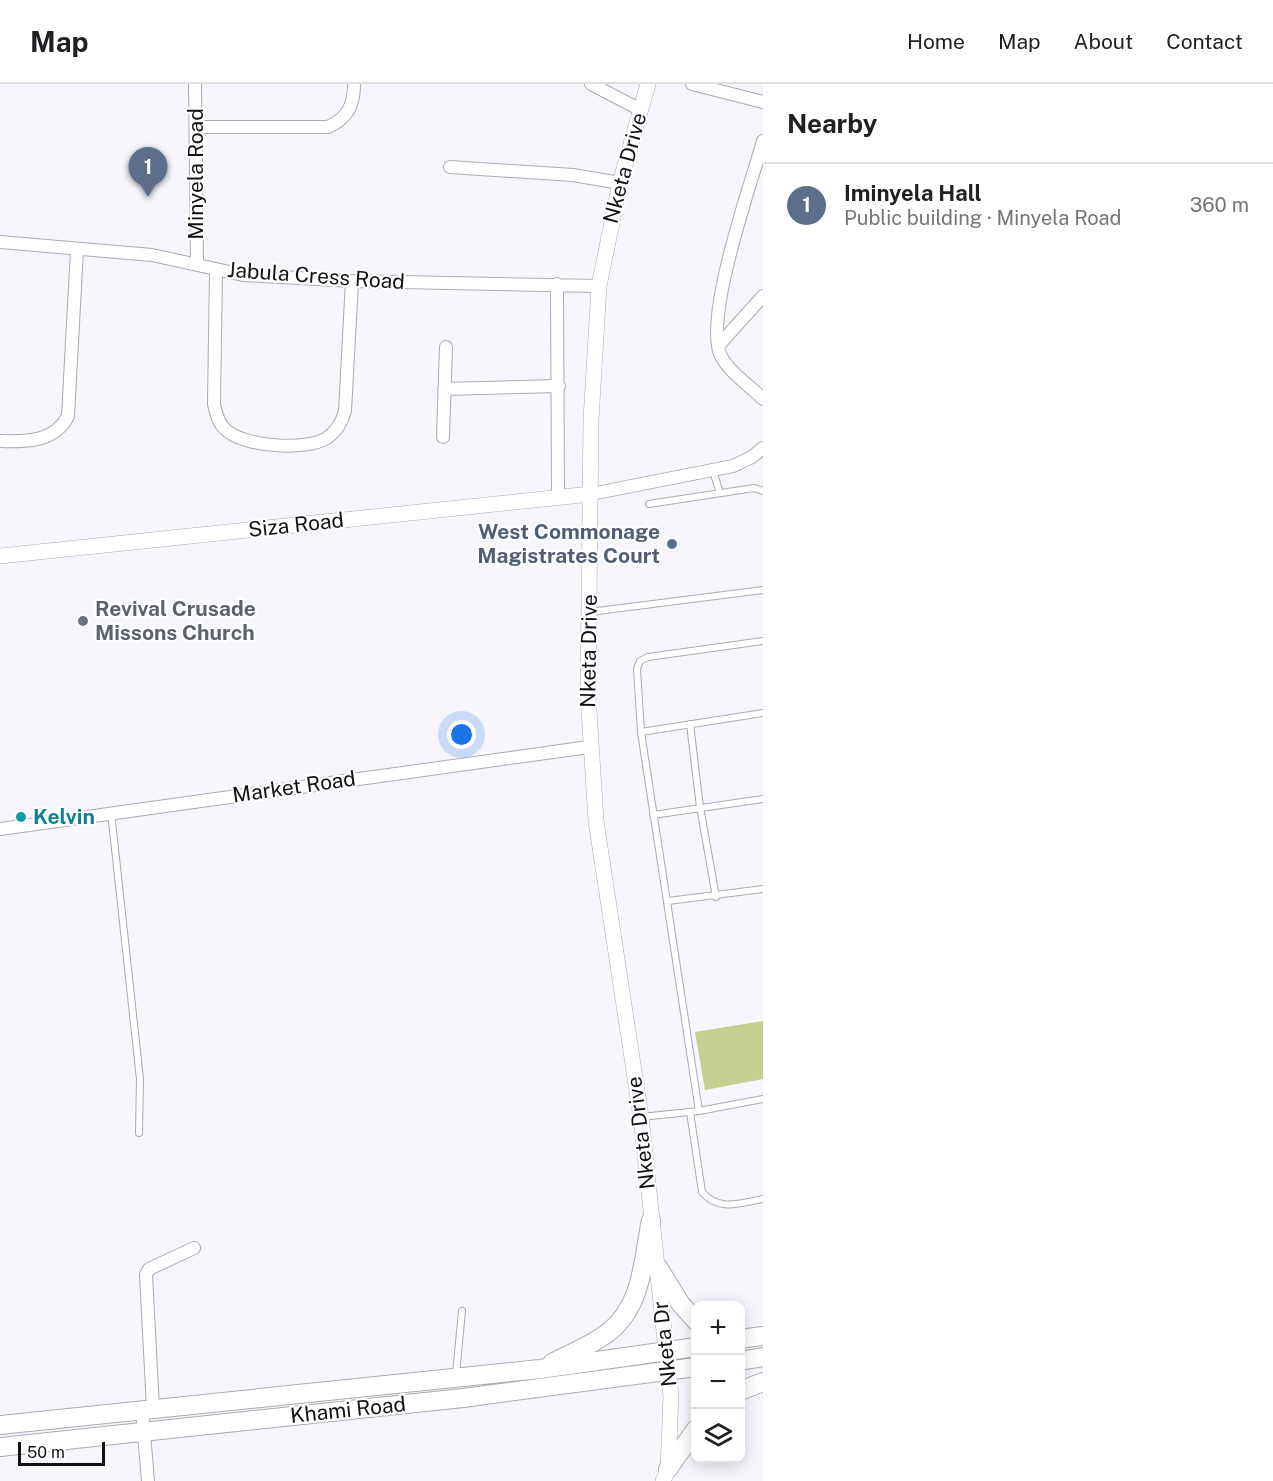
<!DOCTYPE html>
<meta charset="utf-8">
<style>
:root{--surface:#fff;--page:#f6f6f6;--text:#202124;--muted:#757577;--line:#e0e0e0;--accent:#95581c}
body{margin:0;font-family:"Public Sans",sans-serif;background:var(--page);color:var(--text)}
.controls{position:absolute;right:18px;bottom:18px;display:grid;overflow:hidden;border-radius:12px;box-shadow:0 3px 15px #0003}
.controls button{width:54px;height:54px;display:grid;place-items:center;padding:0;border:0;border-bottom:2px solid var(--line);background:var(--surface);color:var(--text);font:30px sans-serif}
.scale{position:absolute;left:18px;bottom:15px;width:87px;box-sizing:border-box;padding-left:6px;border:3px solid #111114;border-top:0;font-size:16px;line-height:21px;white-space:nowrap;color:#111114;-webkit-text-stroke:4px #fff;paint-order:stroke}
.you{position:absolute;left:462px;top:651px;width:21px;height:21px;margin:-15px;border:4px solid #fff;border-radius:50%;background:#1a73e8;box-shadow:0 0 0 9px #1a73e833}
.badge{display:grid;place-items:center;width:39px;height:39px;border-radius:50%;background:var(--accent);color:#fff;font-size:20px;font-weight:700}
.pin{position:absolute;translate:-50% -50px;filter:drop-shadow(0 2px 3px #0008)}
.pin::after{content:'';position:absolute;top:32px;width:21px;height:18px;background:inherit;clip-path:polygon(0 0,100% 0,50% 100%)}
.list{margin:0;padding:0;list-style:none}
h2{display:flex;justify-content:space-between;align-items:center;height:78px;margin:0;padding:0 24px;font-size:26px}
h2 small{font-size:20px;font-weight:400;color:var(--muted)}
.list li{display:grid;grid-template-columns:39px 1fr auto;gap:18px;align-items:center;box-sizing:border-box;height:84px;padding:0 24px;border-top:2px solid var(--line)}
.list b{display:block;font-size:22px;white-space:nowrap}
.list p{margin:0;font-size:20px;white-space:nowrap;color:var(--muted)}
.list em{font-size:20px;font-style:normal;color:var(--muted)}
.icon{flex:none;width:33px;height:33px;fill:none;stroke:currentColor;stroke-width:2;stroke-linecap:round;stroke-linejoin:round}
.map{position:relative;flex:none;width:763px;height:1397px;overflow:hidden}
header{display:flex;align-items:center;gap:36px;box-sizing:border-box;height:84px;padding:0 30px;background:var(--surface);border-bottom:2px solid var(--line)}
header strong{font-size:28px}
nav{display:flex;gap:33px;margin-inline-start:auto;font-size:21px}
main{display:flex}
aside{flex:1;background:var(--surface)}
.map>svg:first-child{display:block}
</style>
<header>
<strong>Map</strong>
<nav><a>Home</a><a>Map</a><a>About</a><a>Contact</a></nav>
</header>
<main>
<div class="map">
<svg width="763" height="1397" viewBox="0 0 763 1397">
<rect width="100%" height="100%" fill="#f6f6fc"/>
<path fill="#c6cf90" d="M763 937V995L705 1006 695 948Z"/>
<g fill="none" stroke-linecap="round" stroke-linejoin="round">
<defs>
<path id="service" d="M713 387 720 409
M649 420 754 404 763 407
M590 528 763 506
M690 640 700 723 716 813
M641 648 763 629
M111 728 140 995 139 1049
M653 731 763 715
M668 817 763 805
M699 1027 641 648 637 585 640 577 648 573 763 557
M690 1028 702 1108C719 1128 740 1119 763 1115
M641 1033 699 1027 763 1015
M456 1290 462 1227"/>
<path id="minor" d="M195 0 197 179
M591 0 641 26
M692 0 763 18
M196 43H328C348 34 354 21 354 0
M763 57C751 100 703 235 721 272 729 288 750 302 763 315
M450 83 573 91 620 99
M0 158 152 171 243 191 352 197 599 202
M216 186 214 320C216 329 218 339 225 345 242 363 307 367 327 354 337 347 342 338 345 327L352 197
M557 200 558 413
M718 262 763 212
M444 305 559 302
M443 353 446 263
M0 357C26 358 55 358 68 332L77 166
M591 410 733 382 752 373 763 364
M0 745 589 663
M153 1324 146 1191 149 1185 194 1164
M142 1326 148 1397"/>
<path id="tertiary" d="M648 0 620 99 599 202 591 336 588 610 596 737 641 1033 671 1312 668 1385 663 1397
M0 472 591 410"/>
<path id="secondary" d="M658 1183 680 1219 696 1237
M740 1255 763 1252
M740 1277 763 1273
M552 1279C571 1269 593 1261 610 1247 643 1220 643 1175 651 1136
M740 1307 763 1298
M0 1341 540 1285 696 1263
M0 1363 463 1314 696 1283
M668 1385 696 1345"/>
</defs>
<use href="#service" stroke="#aaaab0" stroke-width="8"/>
<use href="#minor" stroke="#aaaab0" stroke-width="14"/>
<use href="#tertiary" stroke="#aaaab0" stroke-width="16"/>
<use href="#secondary" stroke="#aaaab0" stroke-width="20"/>
<use href="#service" stroke="#fff" stroke-width="6"/>
<use href="#minor" stroke="#fff" stroke-width="12"/>
<use href="#tertiary" stroke="#fff" stroke-width="15"/>
<use href="#secondary" stroke="#fff" stroke-width="18"/>
</g>
<circle fill="#5c6f8a" stroke="#fff" stroke-width="2" cx="672" cy="460" r="6"/>
<circle fill="#6b7280" stroke="#fff" stroke-width="2" cx="83" cy="537" r="6"/>
<circle fill="#0f9aa8" stroke="#fff" stroke-width="2" cx="21" cy="733" r="6"/>
<g text-anchor="middle" stroke-width="4.5" stroke-linejoin="round" paint-order="stroke">
<g font-size="21" fill="#111114" stroke="#fff">
<text transform="translate(625 84) rotate(-75)" y="7">Nketa Drive</text>
<text transform="translate(196 90) rotate(-90)" y="7">Minyela Road</text>
<text transform="translate(316 192) rotate(4)" y="7">Jabula Cress Road</text>
<text transform="translate(296 441) rotate(-6)" y="7">Siza Road</text>
<text transform="translate(589 567) rotate(-89)" y="7">Nketa Drive</text>
<text transform="translate(294 703) rotate(-8)" y="7">Market Road</text>
<text transform="translate(641 1049) rotate(-97)" y="7">Nketa Drive</text>
<text transform="translate(665 1260) rotate(-96)" y="7">Nketa Dr</text>
<text transform="translate(348 1326) rotate(-6)" y="7">Khami Road</text>
</g>
<g font-size="21" font-weight="bold" fill="#4e5e75" stroke="#fff" text-anchor="end">
<text x="660" y="455">West Commonage<tspan x="660" dy="24">Magistrates Court</tspan></text>
</g>
<g font-size="21" font-weight="bold" fill="#5b616d" stroke="#fff" text-anchor="start">
<text x="95" y="532">Revival Crusade<tspan x="95" dy="24">Missons Church</tspan></text>
</g>
<g font-size="21" font-weight="bold" fill="#0d838f" stroke="#fff" text-anchor="start">
<text x="33" y="740">Kelvin</text>
</g>
</g>
</svg>
<div class="controls">
<button>+</button>
<button>−</button>
<button><svg class="icon" aria-label="layers" viewBox="0 0 24 24"><path d="M12 4l9 5-9 5-9-5zM3 14l9 5 9-5"/></svg></button>
</div>
<div class="scale">50 m</div>
<div class="you"></div>
<div class="pin badge" style="left:148px;top:113px;background:#5c6f8a">1</div>
</div>
<aside>
<h2>Nearby<small></small></h2>
<ul class="list">
<li><span class="badge" style="background:#5c6f8a">1</span><div><b>Iminyela Hall</b><p>Public building · Minyela Road</p></div><em>360 m</em></li>
</ul>
</aside>
</main>
